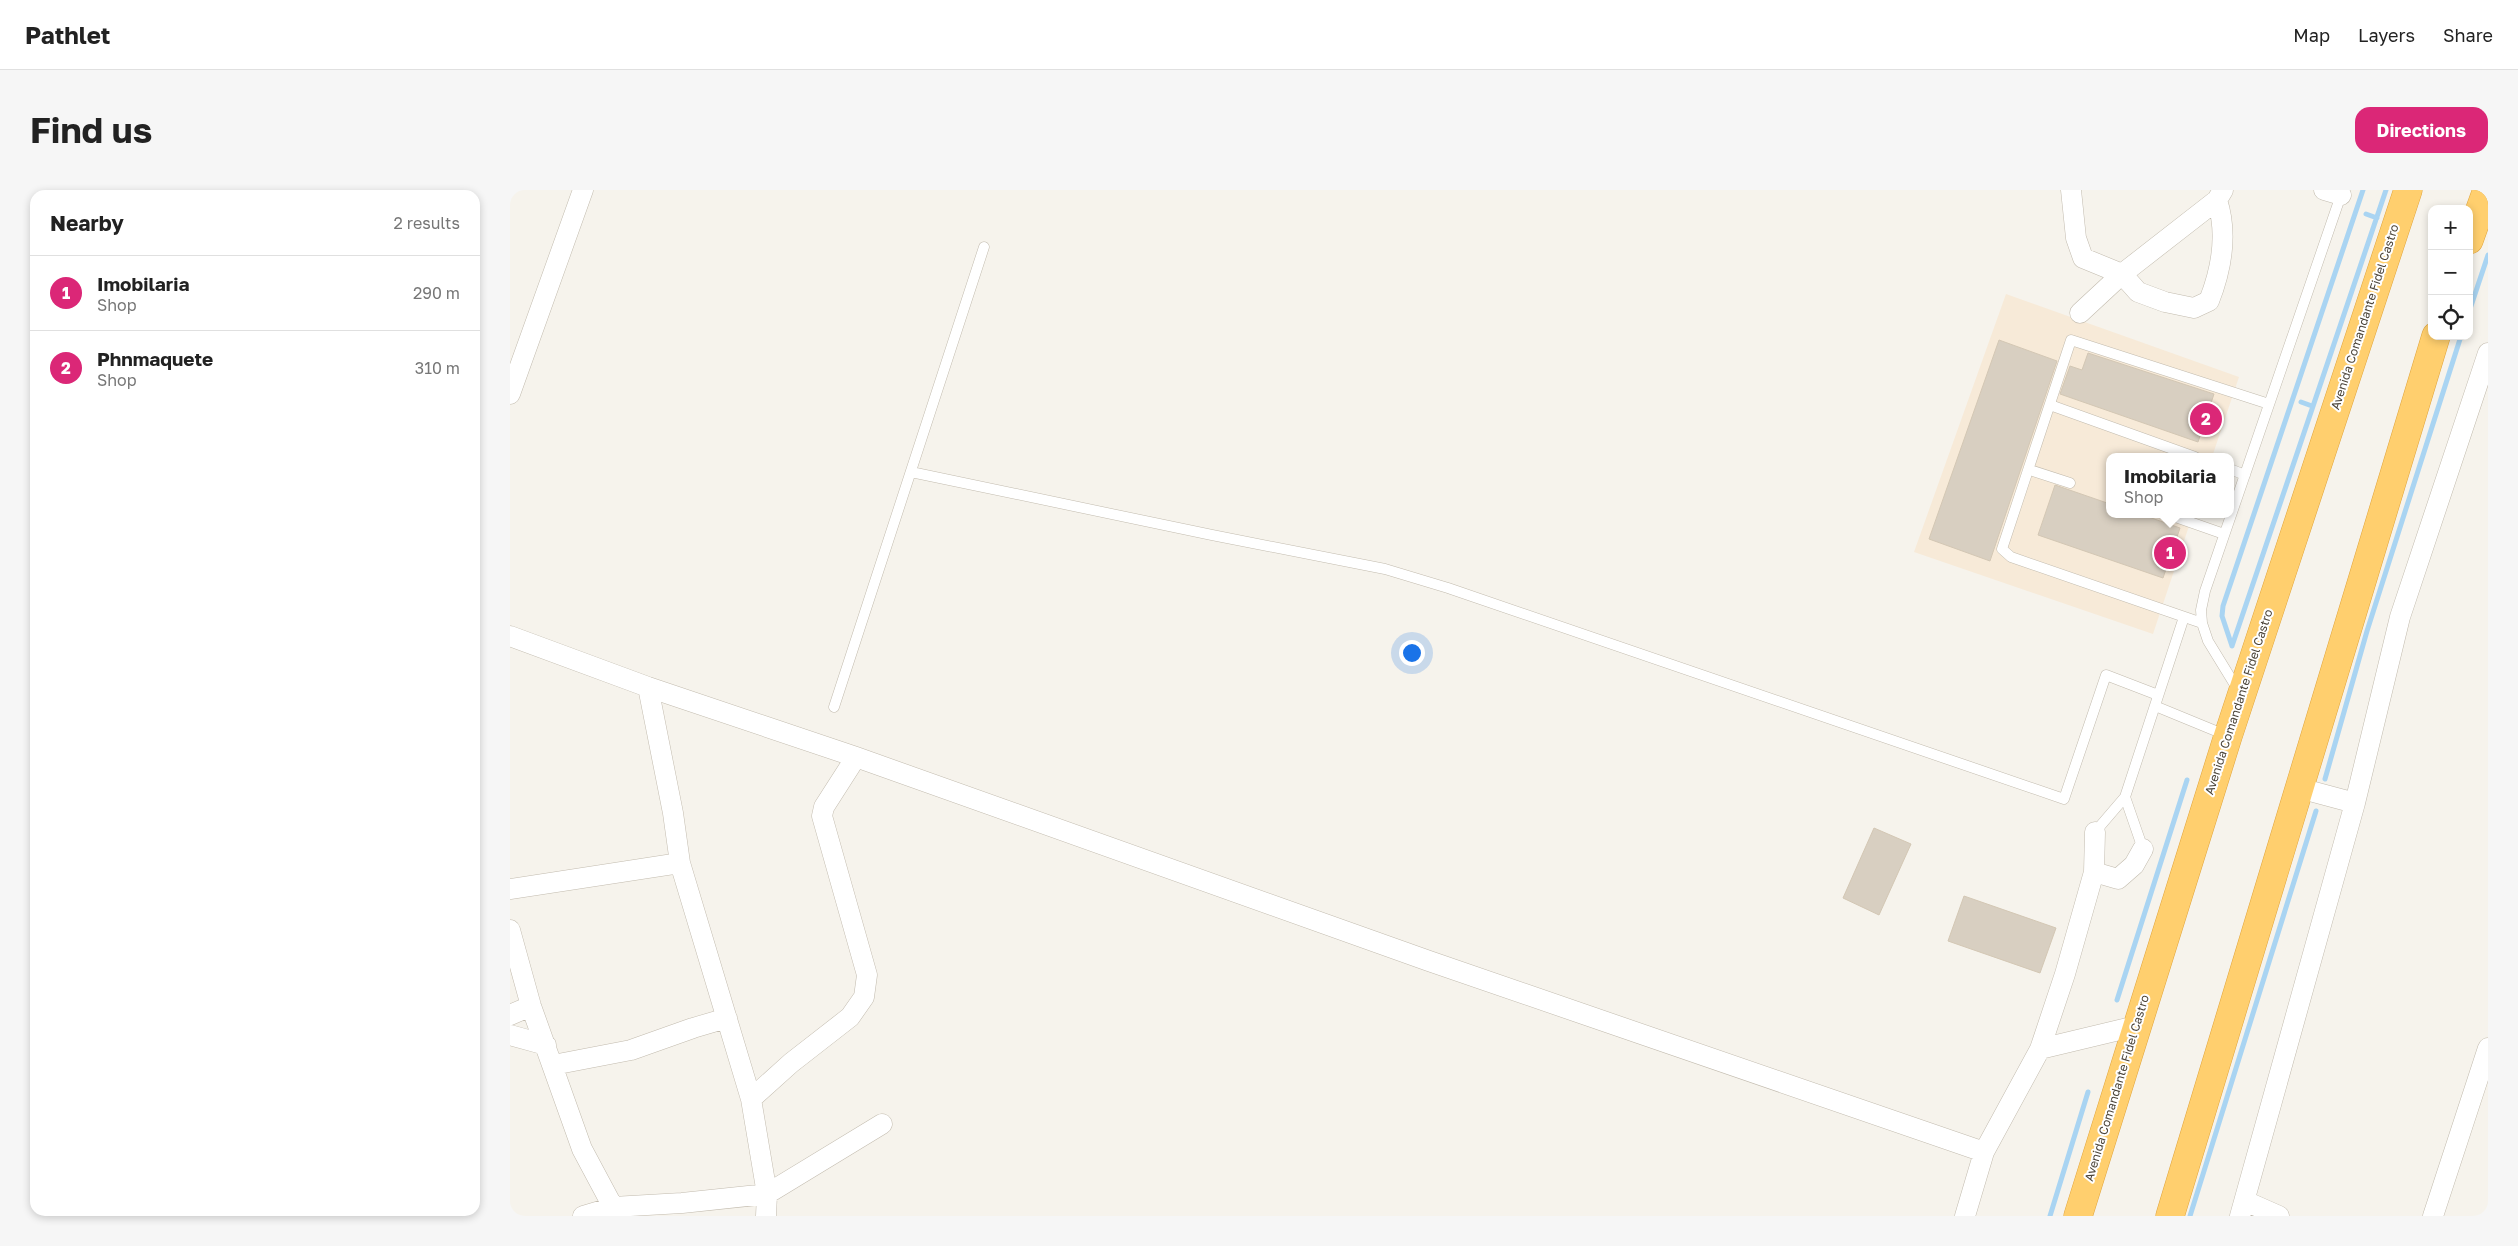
<!DOCTYPE html>
<meta charset="utf-8">
<style>
:root{--surface:#fff;--page:#f6f6f6;--text:#222;--muted:#767676;--line:#e0e0e0;--accent:#db2777}
body{margin:0;font-family:"Golos Text",sans-serif;background:var(--page);color:var(--text)}
.controls{position:absolute;right:15px;top:15px;display:grid;overflow:hidden;border-radius:10px;box-shadow:0 2px 8px #0003}
.controls button{width:45px;height:45px;display:grid;place-items:center;padding:0;border:0;border-bottom:1px solid var(--line);background:var(--surface);color:var(--text);font:25px sans-serif}
.you{position:absolute;left:901px;top:462px;width:18px;height:18px;margin:-12px;border:4px solid #fff;border-radius:50%;background:#1a73e8;box-shadow:0 0 0 8px #1a73e833}
.badge{display:grid;place-items:center;width:32px;height:32px;border-radius:50%;background:var(--accent);color:#fff;font-size:16px;font-weight:700}
.pin{position:absolute;translate:-50% -50%;border:2px solid #fff;box-shadow:0 1px 5px #0006}
.popup{position:absolute;left:1596px;top:263px;width:128px;height:65px;box-sizing:border-box;display:grid;place-content:center;border-radius:10px;background:var(--surface);filter:drop-shadow(0 1px 4px #0005);font-size:16px;white-space:nowrap;color:var(--muted)}
.popup b{font-size:19px;color:var(--text)}
.popup::after{content:'';position:absolute;left:50%;top:100%;margin-left:-10px;border:10px solid transparent;border-top-color:var(--surface)}
.list{margin:0;padding:0;list-style:none}
h2{display:flex;justify-content:space-between;align-items:center;height:65px;margin:0;padding:0 20px;font-size:21px}
h2 small{font-size:16px;font-weight:400;color:var(--muted)}
.list li{display:grid;grid-template-columns:32px 1fr auto;gap:15px;align-items:center;box-sizing:border-box;height:75px;padding:0 20px;border-top:1px solid var(--line)}
.list b{display:block;font-size:19px;white-space:nowrap}
.list p{margin:0;font-size:16px;white-space:nowrap;color:var(--muted)}
.list em{font-size:16px;font-style:normal;color:var(--muted)}
.icon{flex:none;width:28px;height:28px;fill:none;stroke:currentColor;stroke-width:2;stroke-linecap:round;stroke-linejoin:round}
.map{position:relative;flex:none;width:1978px;height:1026px;overflow:hidden;border-radius:15px}
header{display:flex;align-items:center;gap:30px;box-sizing:border-box;height:70px;padding:0 25px;background:var(--surface);border-bottom:1px solid var(--line)}
header strong{font-size:24px}
nav{display:flex;gap:28px;margin-inline-start:auto;font-size:18px}
.intro{display:flex;align-items:center;justify-content:space-between;box-sizing:border-box;height:120px;padding:0 30px}
h1{margin:0;font-size:35px}
.button{padding:12px 22px;border-radius:15px;background:var(--accent);color:#fff;font-size:18px;font-weight:700}
main{display:flex;gap:30px;padding:0 30px}
aside{flex:1;background:var(--surface);border-radius:15px;box-shadow:0 2px 8px #0003}
.map>svg:first-child{display:block}
</style>
<header>
<strong>Pathlet</strong>
<nav><a>Map</a><a>Layers</a><a>Share</a></nav>
</header>
<div class="intro"><h1>Find us</h1><a class="button">Directions</a></div>
<main>
<aside>
<h2>Nearby<small>2 results</small></h2>
<ul class="list">
<li><span class="badge">1</span><div><b>Imobilaria</b><p>Shop</p></div><em>290 m</em></li>
<li><span class="badge">2</span><div><b>Phnmaquete</b><p>Shop</p></div><em>310 m</em></li>
</ul>
</aside>
<div class="map">
<svg width="1978" height="1026" viewBox="0 0 1978 1026">
<rect width="100%" height="100%" fill="#f6f3ec"/>
<path fill="#f7ead8" d="M1496 104 1729 187 1702 267H1600V324H1683L1643 444 1404 362Z"/>
<g fill="none" stroke-linecap="round" stroke-linejoin="round">
<path stroke="#a9d4f2" stroke-width="5" d="M1856 24 1867 28
M1959 122 1978 65
M1791 212 1802 216
M1722 456 1876 0
M1722 456 1712 426 1713 416 1853 0
M1815 589 1857 441 1951 146
M1607 810 1677 590
M1540 1026 1578 902
M1680 1026 1806 621"/>
</g>
<path fill="#d8cfc1" stroke="#d3c7b4" d="M1489 150 1547 171 1480 371 1419 349Z
M1578 163 1704 204 1688 252 1550 204 1560 176 1572 180Z
M1545 295 1600 314V324H1630L1670 338 1653 388 1528 345Z
M1364 638 1401 654 1369 725 1333 708Z
M1454 706 1546 738 1530 783 1438 751Z"/>
<g fill="none" stroke-linecap="round" stroke-linejoin="round">
<defs>
<path id="lane" d="M1540 215 1685 267
M1720 279 1735 285
M1520 280 1560 293
M401 282 702 345 875 379 938 398 1554 609 1596 485 1648 505
M1657 324 1714 344
M1692 433 1501 367 1492 359 1561 150 1759 214
M1728 500 1698 451 1692 433 1691 420 1695 401 1832 2
M1645 516 1718 546
M324 517 474 57
M1615 607 1633 659
M1585 642 1615 607 1674 427"/>
<path id="street" d="M1561 0 1566 48 1573 68 1612 84 1628 102 1655 112 1684 118 1699 111C1712 78 1718 44 1707 10
M1814 0 1831 5
M1570 123 1612 84 1707 10 1713 0
M0 204 73 0
M0 446 138 497 346 567 919 771 1474 962
M138 497 163 623 170 673 241 909 257 1004 256 1026
M1789 598 1845 613
M1584 682 1608 689 1624 675 1633 659
M0 699 170 673
M0 740 21 816 72 959 103 1017
M0 825 21 816
M0 845 36 855
M1530 859 1626 836
M43 875 121 860 183 838 217 828
M241 909 281 873 340 827 354 807 357 785 312 626 314 617 346 567
M1735 1011 1769 1026
M73 1026 103 1017 172 1013 257 1004 372 934
M1455 1026 1474 962 1530 859 1555 784 1584 682 1585 642
M1730 1026 1845 613 1890 427 1978 163
M1923 1026 1978 858"/>
<path id="highway" d="M1959 50 1977 0
M1568 1026 1718 546 1898 0
M1660 1026 1926 146"/>
</defs>
<use href="#lane" stroke="#c2bbae" stroke-width="11"/>
<use href="#street" stroke="#c2bbae" stroke-width="21"/>
<use href="#highway" stroke="#e0a43c" stroke-width="29"/>
<use href="#lane" stroke="#fff" stroke-width="10"/>
<use href="#street" stroke="#fff" stroke-width="20"/>
<use href="#highway" stroke="#ffcf6e" stroke-width="28"/>
</g>
<g text-anchor="middle" stroke-width="4" stroke-linejoin="round" paint-order="stroke">
<g font-size="12" fill="#4b4439" stroke="#fff">
<text transform="translate(1855 127) rotate(-72)" y="4">Avenida Comandante Fidel Castro</text>
<text transform="translate(1729 512) rotate(-72)" y="4">Avenida Comandante Fidel Castro</text>
<text transform="translate(1607 898) rotate(-73)" y="4">Avenida Comandante Fidel Castro</text>
</g>
</g>
</svg>
<div class="controls">
<button>+</button>
<button>−</button>
<button><svg class="icon" aria-label="locate" viewBox="0 0 24 24"><circle cx="12" cy="12" r="6"/><path d="M12 2v4M12 18v4M2 12h4M18 12h4"/></svg></button>
</div>
<div class="you"></div>
<div class="pin badge" style="left:1660px;top:363px">1</div>
<div class="popup"><b>Imobilaria</b>Shop</div>
<div class="pin badge" style="left:1696px;top:229px">2</div>
</div>
</main>
